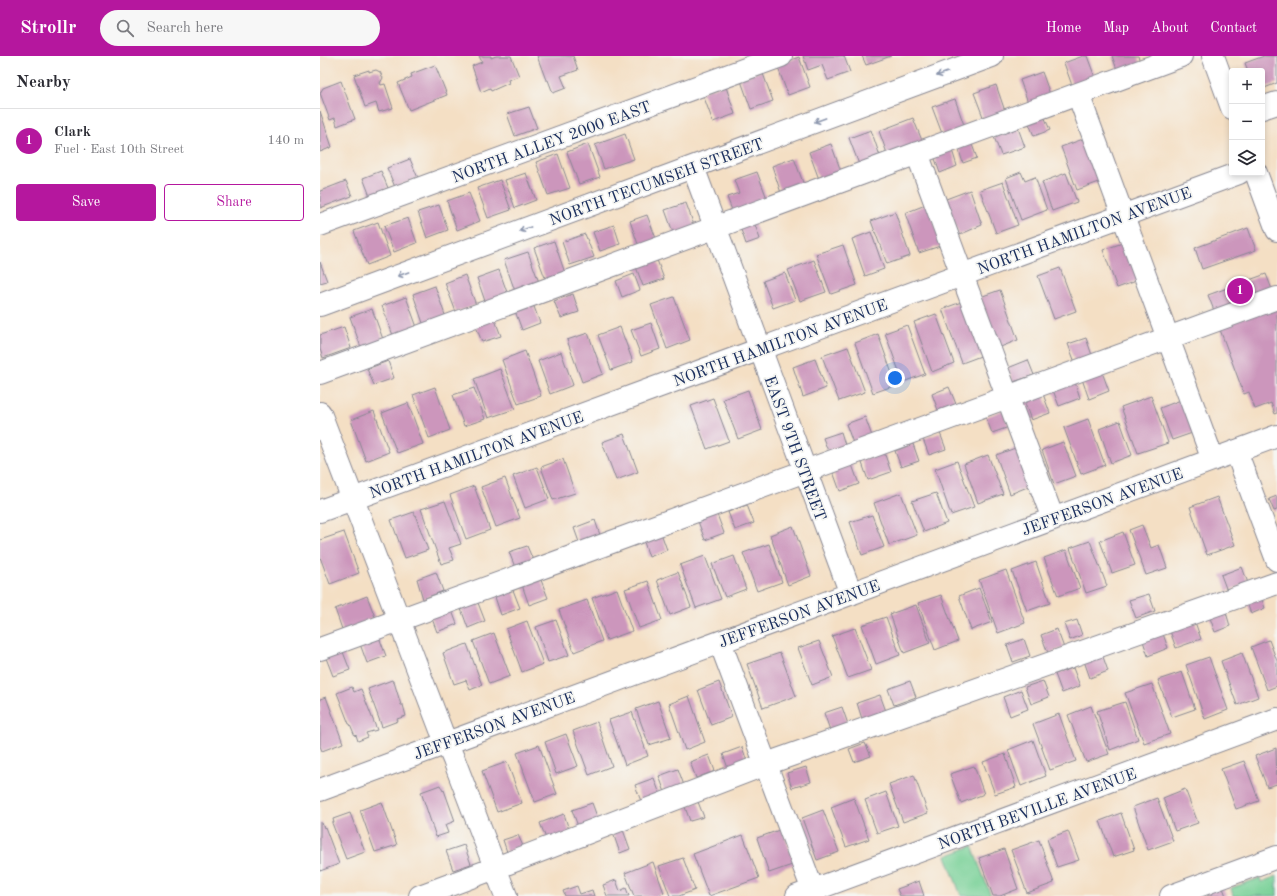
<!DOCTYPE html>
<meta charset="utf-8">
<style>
:root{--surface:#fff;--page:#f7f7f7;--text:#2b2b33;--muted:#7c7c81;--line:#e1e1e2;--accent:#b5179e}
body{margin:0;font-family:"Old Standard TT",serif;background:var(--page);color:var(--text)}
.controls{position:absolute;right:12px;top:12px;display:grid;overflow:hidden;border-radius:4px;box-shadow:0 2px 6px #0003}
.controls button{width:36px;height:36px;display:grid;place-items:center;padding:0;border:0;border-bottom:1px solid var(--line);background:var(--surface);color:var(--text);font:20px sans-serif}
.you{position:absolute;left:575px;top:322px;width:14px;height:14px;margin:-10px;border:3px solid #fff;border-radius:50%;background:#1a73e8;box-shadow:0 0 0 6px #1a73e833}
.badge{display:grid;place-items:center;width:26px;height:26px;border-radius:50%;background:var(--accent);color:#fff;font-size:13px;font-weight:700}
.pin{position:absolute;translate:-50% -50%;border:2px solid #fff;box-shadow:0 1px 4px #0006}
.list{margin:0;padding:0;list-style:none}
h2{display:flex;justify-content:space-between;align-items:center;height:52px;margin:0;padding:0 16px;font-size:17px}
h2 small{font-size:13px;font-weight:400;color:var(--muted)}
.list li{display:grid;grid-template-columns:26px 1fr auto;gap:12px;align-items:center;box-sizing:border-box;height:64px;padding:0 16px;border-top:1px solid var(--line)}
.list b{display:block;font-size:15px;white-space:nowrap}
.list p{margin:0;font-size:13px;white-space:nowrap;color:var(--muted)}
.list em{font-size:13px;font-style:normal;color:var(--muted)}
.actions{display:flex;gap:8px;padding:12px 16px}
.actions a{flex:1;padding:9px 0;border:1px solid var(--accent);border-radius:4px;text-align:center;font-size:14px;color:var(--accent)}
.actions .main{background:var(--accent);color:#fff}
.icon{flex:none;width:22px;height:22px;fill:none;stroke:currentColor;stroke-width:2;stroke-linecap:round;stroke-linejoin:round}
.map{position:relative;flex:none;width:957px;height:840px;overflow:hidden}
header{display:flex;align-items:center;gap:24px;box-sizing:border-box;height:56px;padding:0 20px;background:var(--accent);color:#fff}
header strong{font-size:19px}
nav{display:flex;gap:22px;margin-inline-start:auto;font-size:14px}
.search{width:280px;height:36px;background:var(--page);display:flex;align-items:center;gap:10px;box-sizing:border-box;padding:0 14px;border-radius:22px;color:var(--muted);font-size:15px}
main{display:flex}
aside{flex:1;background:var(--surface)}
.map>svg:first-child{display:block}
</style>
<header>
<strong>Strollr</strong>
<div class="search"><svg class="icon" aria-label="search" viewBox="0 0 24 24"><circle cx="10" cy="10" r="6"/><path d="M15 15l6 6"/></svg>Search here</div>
<nav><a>Home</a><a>Map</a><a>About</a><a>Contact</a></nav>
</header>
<main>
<aside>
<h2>Nearby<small></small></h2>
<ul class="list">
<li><span class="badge">1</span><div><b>Clark</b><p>Fuel · East 10th Street</p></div><em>140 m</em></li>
</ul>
<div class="actions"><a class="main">Save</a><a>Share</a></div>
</aside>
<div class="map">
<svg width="957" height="840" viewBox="0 0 957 840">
<rect width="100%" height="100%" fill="#f6f6f2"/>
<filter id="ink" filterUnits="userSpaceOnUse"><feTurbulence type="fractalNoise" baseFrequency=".025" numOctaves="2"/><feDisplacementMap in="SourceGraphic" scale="8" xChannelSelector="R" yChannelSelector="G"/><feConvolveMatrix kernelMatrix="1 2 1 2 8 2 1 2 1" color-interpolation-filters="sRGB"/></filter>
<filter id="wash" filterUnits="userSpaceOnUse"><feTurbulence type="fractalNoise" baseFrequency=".012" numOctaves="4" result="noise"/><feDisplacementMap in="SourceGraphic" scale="16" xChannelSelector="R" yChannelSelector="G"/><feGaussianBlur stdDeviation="0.9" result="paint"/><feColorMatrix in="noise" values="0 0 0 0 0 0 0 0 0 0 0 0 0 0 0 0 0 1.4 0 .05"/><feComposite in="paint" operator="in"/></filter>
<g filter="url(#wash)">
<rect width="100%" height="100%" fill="#f4dfc4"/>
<path fill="#77d096" stroke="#49807a" d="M652 790 671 840H641L626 800Z
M957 820V840H913L911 832 940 822 941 826Z"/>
<g id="blocks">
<path fill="#cc96bc" d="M159 0H171V2L176 0H191L199 20 188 24 189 27 171 35 170 32 161 36 152 10 162 6Z
M217 0H253L258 14 241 20 246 32 233 37 228 24H226Z
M483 0H524L530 16 508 24 502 9 488 14Z
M542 0H571L546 9Z
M763 0H767L776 24 753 32 744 7Z
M792 0H818L821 8 798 16Z
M944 0H957V27L942 33V15H928L925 7Z
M479 1 490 31 468 39 457 9Z
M115 9 127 39 89 54 78 27 92 21 91 18Z
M49 14V16L56 14 60 16 63 22 60 27 61 29 65 28 73 52 59 56 56 47 45 51 34 19Z
M442 15 453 45 431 53 420 22Z
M722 16 731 41 709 49 700 24Z
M21 25 35 63 17 70 15 62 10 64 0 37 3 32Z
M405 28 415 58 393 66 382 36Z
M676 29 686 58 665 66 654 37Z
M635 43 645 72 623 80 612 51Z
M209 51 217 72 195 80 187 58Z
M0 55 12 91 0 96Z
M724 60 730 74 714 80 708 65Z
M593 62 603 87 568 100 559 75Z
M698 72 705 91 681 99 674 81Z
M551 74 561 103 540 111 529 82Z
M305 78 314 103 284 113 275 89Z
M766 82 782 125 757 134 741 91Z
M651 86 657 102 643 107 638 91Z
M268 88 280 121 259 128 247 96Z
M511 88 522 118 500 126 489 96Z
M632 94 637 110 620 117 614 100Z
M238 98 250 132 228 139 216 106Z
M474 102 485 132 462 140 452 110Z
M90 103 98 122 75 131 67 112Z
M61 115 68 132 50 140 43 122Z
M437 116 448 145 413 157 407 141 419 137 414 124Z
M701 116 705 125 715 121 727 154 701 164 686 122Z
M206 117 216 144 195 152 185 124Z
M746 117 757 146 732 155 722 126Z
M180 124 191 154 168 162 157 132Z
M26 125 32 140 0 152V135Z
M683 126 698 169 676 177 660 134Z
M650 134 662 169 639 179 626 143Z
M149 137 160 165 137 174 127 145Z
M366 147 375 172 354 179 345 154Z
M608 148 623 189 599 197 585 157Z
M119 149 128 174 107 182 98 156Z
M575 156 590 200 567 208 551 165Z
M327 159 337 185 319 191 310 165Z
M88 162 97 187 74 196 64 170Z
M433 163 440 183 426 188 419 168Z
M58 166 70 200 47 209 34 175Z
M294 169 300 188 280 195 273 176Z
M928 172 936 194 882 213 875 192Z
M551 176 564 213 545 220 532 183Z
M265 178 274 201 250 209 242 186Z
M234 185 246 220 227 227 214 192Z
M805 186 819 224 797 232 783 194Z
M523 189 537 229 511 238 496 198Z
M208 196 220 229 196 238 184 204Z
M337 204 344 223 323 230 316 211Z
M494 204 506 236 480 245 468 214Z
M0 206 7 225 0 227Z
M740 212 756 255 734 263 718 220Z
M179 214 188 239 166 248 157 222Z
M465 217 475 244 453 252 443 225Z
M314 218 320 234 302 241 296 225Z
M946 218 953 236 895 257 888 239Z
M145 219 156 249 136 256 125 227Z
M115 230 127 265 105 273 93 238Z
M680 234 698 284 678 292 660 241Z
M253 238 259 256 241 262 234 245Z
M86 241 98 274 74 282 62 250Z
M354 241 370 284 347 293 331 249Z
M647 244 666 298 642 307 622 253Z
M213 248 220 267 202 274 195 255Z
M957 249V357L955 358 951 347 935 353 929 336 924 338 899 271Z
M52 253 64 286 42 294 30 261Z
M616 258 634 307 612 316 594 266Z
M174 261 181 280 162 286 155 268Z
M331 267 340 293 321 300 311 274Z
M587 269 605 318 583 326 565 277Z
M24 271 31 292 3 302 0 293V279Z
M300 271 313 306 291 314 278 279Z
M268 277 283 318 262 326 247 284Z
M558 278 576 329 553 337 535 287Z
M766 282 773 302 756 309 748 288Z
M528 291 545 336 519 345 502 300Z
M205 295 221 340 198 348 182 304Z
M241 296 253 329 230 338 218 305Z
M495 303 506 332 483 341 473 311Z
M708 304 714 319 693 326 688 312Z
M68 305 74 322 54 329 47 313Z
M180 313 195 353 168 362 154 323Z
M782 316 789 335 769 343 762 323Z
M755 326 760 342 739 350 733 334Z
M115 331 130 374 109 382 93 339Z
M629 331 636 348 618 354 612 338Z
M154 332 165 363 144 370 133 339Z
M428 334 442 374 418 383 403 343Z
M723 338 730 357 711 364 704 345Z
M831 340 848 387 818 397 801 351Z
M393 342 409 385 387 393 371 350Z
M866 342 878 375 852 384 840 352Z
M88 347 103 388 77 397 62 357Z
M683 354 689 371 672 377 666 361Z
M54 355 69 396 46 405 31 364Z
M545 361 552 380 533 387 526 368Z
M768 363 785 409 761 418 744 372Z
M800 365 812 399 791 407 779 373Z
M521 376 525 389 508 395 503 382Z
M620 377 626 393 609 399 603 383Z
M304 378 318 416 296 424 282 386Z
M743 386 756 420 734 428 722 394Z
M593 388 599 405 581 411 575 395Z
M701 390 715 428 690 438 676 399Z
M564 396 571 416 548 424 541 404Z
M668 399 683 438 658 447 644 408Z
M243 403 255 437 233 444 221 411Z
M637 405 654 451 631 459 615 413Z
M531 406 539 428 520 435 512 413Z
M217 411 229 443 205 452 193 420Z
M185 422 200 462 176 471 161 431Z
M154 430 170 474 146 483 130 439Z
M581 437 597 479 569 489 554 447Z
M616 437 627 467 604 476 592 445Z
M957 440V454L954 455 949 443Z
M897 441 915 489 887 499 870 451Z
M125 445 141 488 129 492 134 504 121 508 101 453Z
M427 449 434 467 415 474 408 456Z
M395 453 404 477 385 484 376 460Z
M94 456 108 494 85 502 71 464Z
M552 459 564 491 542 499 530 466Z
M275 464 280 479 259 486 254 472Z
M822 469 831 492 839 489 847 512 826 519 809 474Z
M473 470 491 520 468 529 450 479Z
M24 476 39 517 10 528 0 501V484Z
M803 476 815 509 792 517 780 485Z
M341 477 347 494 329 501 323 483Z
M770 485 787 530 766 537 750 492Z
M449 488 462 526 437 535 423 497Z
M207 490 213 504 195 511 189 496Z
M746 494 760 532 738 540 724 502Z
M385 500 401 543 376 552 360 509Z
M414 500 426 533 405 541 392 508Z
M716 506 730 547 707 555 692 515Z
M922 511 928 527 907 535 901 519Z
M686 514 705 567 678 577 659 524Z
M116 516 123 535 103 543 97 523Z
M358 516 371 551 350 559 337 524Z
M219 519 228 542 209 549 201 526Z
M328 525 342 564 319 572 305 533Z
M659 532 672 566 651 574 639 540Z
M297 533 312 575 287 584 272 542Z
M193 534 200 552 181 559 175 541Z
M829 538 835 555 816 562 809 544Z
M940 538 945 552 931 558 926 544Z
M621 539 638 585 615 594 598 547Z
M47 540 55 561 23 576 15 553Z
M267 544 282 585 254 596 239 554Z
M158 547 165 565 148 572 141 553Z
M596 549 610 587 584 597 570 558Z
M131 552 137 568 117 576 111 560Z
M905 553 910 570 895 576 889 559Z
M566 561 580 599 556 608 542 569Z
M236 564 249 599 228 606 216 571Z
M757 564 762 579 750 584 744 568Z
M207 565 223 608 202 616 186 573Z
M875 566 881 583 856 592 850 575Z
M535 572 551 614 528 622 512 580Z
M737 573 744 592 728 597 721 579Z
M842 575 848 592 828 600 822 582Z
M174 577 190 620 169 628 153 585Z
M59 581 66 600 47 607 40 588Z
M704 583 710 600 693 606 687 589Z
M949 584 957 605V630L947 634 931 591Z
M499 585 513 621 492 629 478 592Z
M147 588 162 629 150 634 146 624 134 628 123 597Z
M23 596 30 614 13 620 6 602Z
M460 597 476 640 443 652 427 608Z
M922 597 938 641 917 649 901 605Z
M782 598 788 615 770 622 764 605Z
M889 601 908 654 885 663 866 609Z
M753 612 760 630 742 637 735 618Z
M862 616 875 653 852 661 838 624Z
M72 624 73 626H74L81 649H83L86 660 77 663 78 665 62 671 48 633Z
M590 625 596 641 574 649 568 633Z
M723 625 729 641 711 648 705 631Z
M399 626 412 661 391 669 378 634Z
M832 628 850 678 824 687 805 637Z
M32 631 34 636 41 633 57 674 46 677 48 681 38 685 36 679 35 680 30 668H29L17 637Z
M701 634 708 653 690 660 683 641Z
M560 639 567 658 543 666 537 647Z
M369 640 385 686 365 694 349 648Z
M6 641 23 687 2 695 0 690V643Z
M338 645 351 682 329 689 316 653Z
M805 646 818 683 790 694 777 655Z
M771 650 789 698 766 706 748 659Z
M522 651 529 671 511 677 504 657Z
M312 656 328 700 305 709 289 664Z
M739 658 756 705 730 714 713 668Z
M277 666 292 710 269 719 253 675Z
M246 678 258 710 236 718 225 686Z
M713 684 726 720 701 730 688 694Z
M545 687 551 700 534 706 529 693Z
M219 689 237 738 215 746 197 697Z
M422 691 429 711 410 718 403 698Z
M956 692 957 728 947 731 935 700Z
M685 698 696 731 675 738 663 706Z
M389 699 395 715 376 722 370 706Z
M924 705 939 745 916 753 901 713Z
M187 706 202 747 177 756 162 715Z
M654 710 664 738 641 747 630 718Z
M486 711 491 726 472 732 467 717Z
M358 713 365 732 346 739 339 720Z
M594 719 608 757 583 766 569 728Z
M334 722 341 741 322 748 315 729Z
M120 729 123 735 124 734 135 765 125 769 128 777 116 781 101 736Z
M865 733 878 767 855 775 843 742Z
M566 736 578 770 557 777 545 744Z
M534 742 549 783 526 791 511 751Z
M837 742 853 785 828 794 813 751Z
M62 746 77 789 55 796 40 754Z
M378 746 384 761 370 765 365 751Z
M272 747 279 766 259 773 252 754Z
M503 754 519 796 497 804 482 762Z
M30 757 45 796 26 803 12 767H14L13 763Z
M801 757 814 794 793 801 780 765Z
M244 758 250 777 227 785 220 767Z
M0 767H2L4 772 5 771 19 808 0 815Z
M462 773 475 808 449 817 437 782Z
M303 774 310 793 300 797 293 777Z
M748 775 759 804 737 811 727 783Z
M198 779 203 790 187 796 183 784Z
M423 779 439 822 389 840 373 798Z
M719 784 734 827 707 837 691 794Z
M144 789 151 808 133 814 126 795Z
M684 793 698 833 680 840H673L659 802Z
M363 802 375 834 359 840H350L339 810Z
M333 806 344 837 338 839 339 840H314L305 817Z
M296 824 300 835 306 832 309 840H287L283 829Z
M599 825 604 840H580L577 833Z
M902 829 906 840H888L886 835Z
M257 830 260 838 272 834 274 840H245L243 835Z"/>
</g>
</g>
<g filter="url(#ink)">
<use href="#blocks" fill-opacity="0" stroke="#888791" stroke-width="1"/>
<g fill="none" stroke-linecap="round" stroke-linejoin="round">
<defs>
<path id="minor" d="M758 38 893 404
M942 52 957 47
M597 97 642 219 733 463
M373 111 531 538
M0 169 461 0
M0 249 672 0
M0 317 861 0
M0 357 121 674 134 704 186 840
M916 395 957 504
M0 455 919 117
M400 586 495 840
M0 593 957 242
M0 734 957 380
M100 840 186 808 446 708 957 527
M477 840 957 663
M851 840 957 801"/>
<path id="major" d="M893 0 912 52
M936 117 957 174"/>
</defs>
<use href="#minor" stroke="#888791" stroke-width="24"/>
<use href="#major" stroke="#888791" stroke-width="24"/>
<use href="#minor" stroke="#fff" stroke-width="22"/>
<use href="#major" stroke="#fff" stroke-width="22"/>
</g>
<defs><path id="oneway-shaft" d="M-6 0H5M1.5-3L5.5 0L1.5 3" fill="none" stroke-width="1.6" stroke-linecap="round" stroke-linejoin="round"/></defs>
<g stroke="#8d97ae">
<use href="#oneway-shaft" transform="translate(622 18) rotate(160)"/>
<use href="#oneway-shaft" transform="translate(500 64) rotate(160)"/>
<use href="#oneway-shaft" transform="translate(205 173) rotate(160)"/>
<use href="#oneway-shaft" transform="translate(83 218) rotate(160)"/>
</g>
</g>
<g text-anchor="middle" stroke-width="3.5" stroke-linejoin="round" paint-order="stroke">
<g font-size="16" fill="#1b2f5e" stroke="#f6f6f2">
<text transform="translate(231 85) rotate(-20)" y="6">NORTH ALLEY 2000 EAST</text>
<text transform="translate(336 125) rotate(-20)" y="6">NORTH TECUMSEH STREET</text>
<text transform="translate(764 174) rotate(-20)" y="6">NORTH HAMILTON AVENUE</text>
<text transform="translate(460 286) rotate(-20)" y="6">NORTH HAMILTON AVENUE</text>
<text transform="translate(476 392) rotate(70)" y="6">EAST 9TH STREET</text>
<text transform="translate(156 398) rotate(-20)" y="6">NORTH HAMILTON AVENUE</text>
<text transform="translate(782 445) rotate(-20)" y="6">JEFFERSON AVENUE</text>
<text transform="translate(479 557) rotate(-20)" y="6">JEFFERSON AVENUE</text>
<text transform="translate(174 669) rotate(-20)" y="6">JEFFERSON AVENUE</text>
<text transform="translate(717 752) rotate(-20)" y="6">NORTH BEVILLE AVENUE</text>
</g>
</g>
</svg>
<div class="controls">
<button>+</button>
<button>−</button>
<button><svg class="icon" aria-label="layers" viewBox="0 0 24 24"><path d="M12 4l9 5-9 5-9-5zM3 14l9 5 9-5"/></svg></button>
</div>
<div class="you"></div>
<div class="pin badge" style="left:920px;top:235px">1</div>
</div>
</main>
